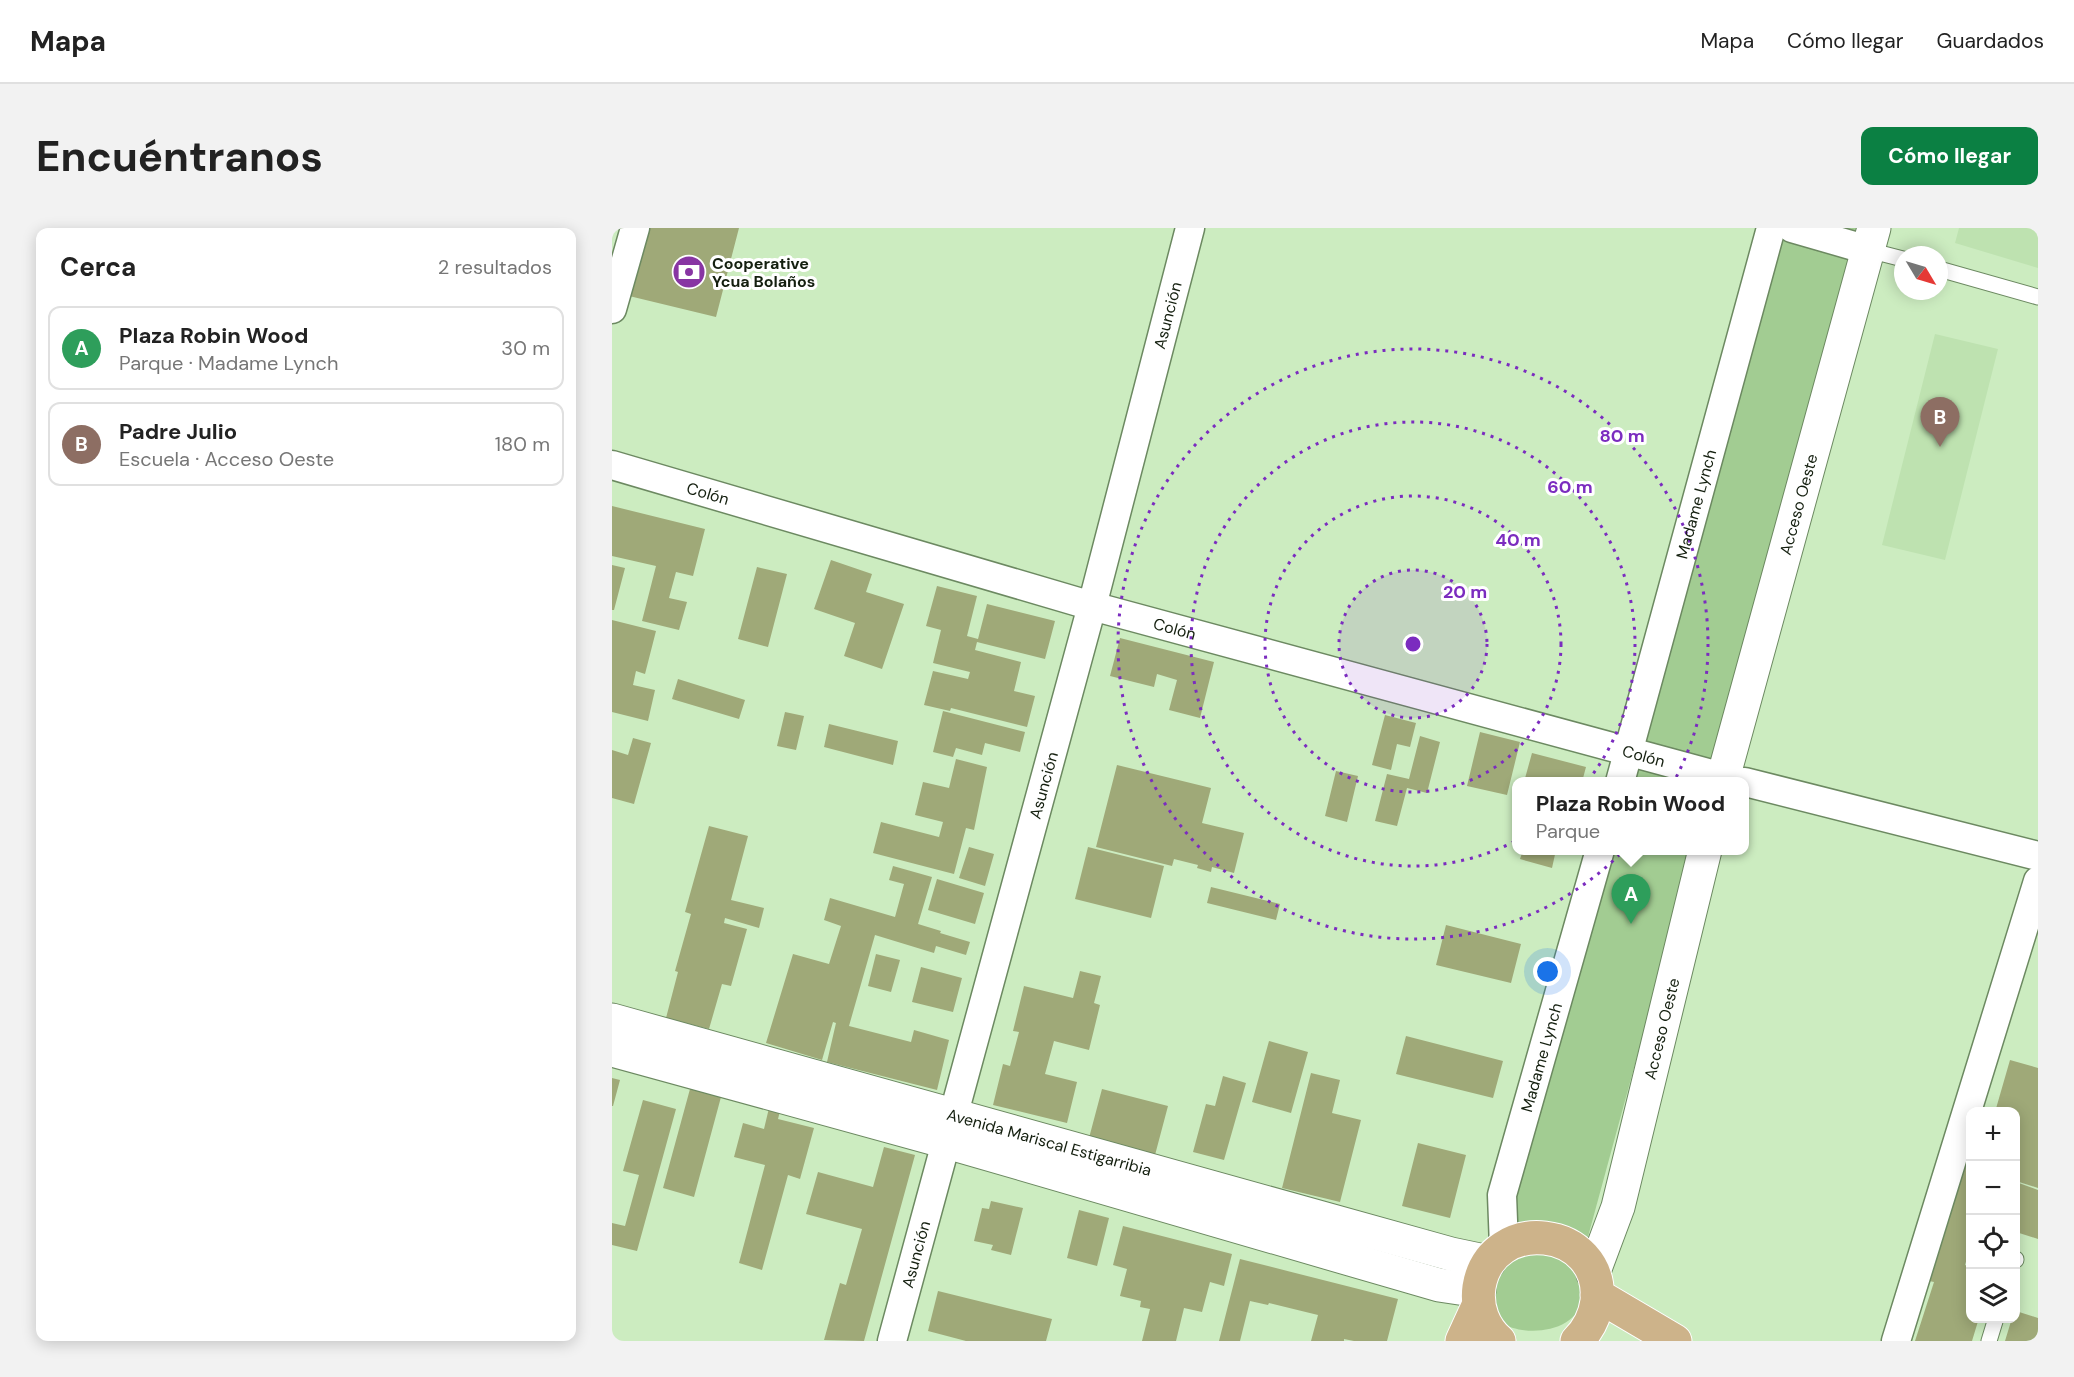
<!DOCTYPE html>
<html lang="es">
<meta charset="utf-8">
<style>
:root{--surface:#fff;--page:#f2f2f2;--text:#222;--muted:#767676;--line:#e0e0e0;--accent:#0b8043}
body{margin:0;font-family:"DM Sans",sans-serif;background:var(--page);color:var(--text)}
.controls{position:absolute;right:18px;bottom:18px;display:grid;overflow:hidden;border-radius:12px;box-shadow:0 3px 15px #0003}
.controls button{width:54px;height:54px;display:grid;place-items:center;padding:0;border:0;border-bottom:2px solid var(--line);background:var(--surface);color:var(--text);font:30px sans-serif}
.compass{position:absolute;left:1282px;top:18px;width:54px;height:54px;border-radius:50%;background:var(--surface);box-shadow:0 3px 15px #0003;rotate:128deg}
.you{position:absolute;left:936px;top:744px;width:21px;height:21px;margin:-15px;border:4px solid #fff;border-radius:50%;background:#1a73e8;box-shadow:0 0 0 9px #1a73e833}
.badge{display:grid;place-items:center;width:39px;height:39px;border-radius:50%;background:var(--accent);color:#fff;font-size:20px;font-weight:700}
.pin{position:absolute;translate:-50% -50px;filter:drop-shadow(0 2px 3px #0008)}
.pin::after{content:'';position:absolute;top:32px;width:21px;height:18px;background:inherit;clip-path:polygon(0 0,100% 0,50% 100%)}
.popup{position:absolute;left:900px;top:549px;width:237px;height:78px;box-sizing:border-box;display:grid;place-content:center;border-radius:12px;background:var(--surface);filter:drop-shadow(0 2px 4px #0005);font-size:20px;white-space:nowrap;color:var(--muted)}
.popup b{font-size:22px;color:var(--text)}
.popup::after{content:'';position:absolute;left:50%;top:100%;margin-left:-12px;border:12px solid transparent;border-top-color:var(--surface)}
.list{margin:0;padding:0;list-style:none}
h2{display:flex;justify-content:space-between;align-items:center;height:78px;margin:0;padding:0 24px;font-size:26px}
h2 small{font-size:20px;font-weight:400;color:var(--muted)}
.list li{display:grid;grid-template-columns:39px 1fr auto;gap:18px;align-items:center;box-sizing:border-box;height:84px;margin:0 12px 12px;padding:0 12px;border:2px solid var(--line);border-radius:12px}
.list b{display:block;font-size:22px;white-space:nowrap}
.list p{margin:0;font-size:20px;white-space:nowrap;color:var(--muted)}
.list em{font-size:20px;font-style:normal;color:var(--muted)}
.icon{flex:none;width:33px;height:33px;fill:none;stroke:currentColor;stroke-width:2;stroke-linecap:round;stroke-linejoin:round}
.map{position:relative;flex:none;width:1426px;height:1113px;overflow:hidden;border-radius:12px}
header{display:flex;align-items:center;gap:36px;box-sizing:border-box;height:84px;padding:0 30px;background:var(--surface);border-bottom:2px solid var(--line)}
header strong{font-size:28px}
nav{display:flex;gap:33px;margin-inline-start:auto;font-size:21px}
.intro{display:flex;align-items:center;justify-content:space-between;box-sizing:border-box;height:144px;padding:0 36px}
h1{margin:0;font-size:42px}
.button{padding:15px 27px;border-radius:12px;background:var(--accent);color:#fff;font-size:21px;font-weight:700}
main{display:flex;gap:36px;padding:0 36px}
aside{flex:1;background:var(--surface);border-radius:12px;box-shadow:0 3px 15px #0003}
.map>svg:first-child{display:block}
</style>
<header>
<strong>Mapa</strong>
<nav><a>Mapa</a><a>Cómo llegar</a><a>Guardados</a></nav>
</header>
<div class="intro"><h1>Encuéntranos</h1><a class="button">Cómo llegar</a></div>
<main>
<aside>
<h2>Cerca<small>2 resultados</small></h2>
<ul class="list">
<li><span class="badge" style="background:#2e9e5b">A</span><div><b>Plaza Robin Wood</b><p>Parque · Madame Lynch</p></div><em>30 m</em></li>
<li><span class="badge" style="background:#8d6e63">B</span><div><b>Padre Julio</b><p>Escuela · Acceso Oeste</p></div><em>180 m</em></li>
</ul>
</aside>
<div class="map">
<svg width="1426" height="1113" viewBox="0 0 1426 1113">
<rect width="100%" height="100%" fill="#ccecc0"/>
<path fill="#bee2b0" d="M1347 0H1426V40L1343 15Z
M1323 106 1386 121 1333 332 1270 317Z"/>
<path fill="#a2cc92" d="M1171 0H1247L1100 553 1019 554Z
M998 623H1081L974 1016 884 1011Z
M936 1024C943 1028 954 1033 960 1039 962 1042 964 1048 965 1052 987 1102 914 1113 889 1094 886 1090 880 1083 879 1078 878 1071 883 1053 884 1046L909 1025Z"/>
<path fill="#9fa978" d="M30 0H127L104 89 13 67Z
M0 278 93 301 81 348 64 344 57 370 75 374 67 402 30 393 44 338 0 328Z
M219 332 260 346 254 364 292 376 270 441 232 428 243 395 202 381Z
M0 337 13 340 2 382H0Z
M145 339 175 346 156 419 126 411Z
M325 358 365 368 355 408 366 411 375 376 443 393 433 431 365 414 363 422 409 434 402 463 423 468 415 499 339 480 338 483 312 477 321 443 356 451 358 444 321 435 329 402 314 398Z
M0 392 44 403 33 446 24 443 21 457 43 462 36 493 0 484Z
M508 410 602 434 588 490 557 482 565 452 545 446 542 459 498 448Z
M66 451 133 472 127 491 60 471Z
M331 483 413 504 408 524 373 515 370 527 344 520 341 529 321 524Z
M173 484 192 488 184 522 165 518Z
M773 487 804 495 798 519 785 516 779 542 760 537Z
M217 496 286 513 281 537 212 519Z
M868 504 908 514 895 567 855 558Z
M808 508 828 514 815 565 795 560 785 598 763 593 775 546 797 551Z
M21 510 39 515 22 576 0 570V522L16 527Z
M920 525 974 539 970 554H912Z
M344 531 375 539 362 602 354 600 342 646 261 625 269 594 327 609 331 594 303 587 311 554 337 560Z
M505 537 599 560 590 595 632 605 622 645 600 639 599 644 585 640 586 637 562 631 560 638 484 619Z
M724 543 746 548 735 594 713 588Z
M97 598 136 608 119 672 152 680 147 700 113 690 112 695 135 701 119 758 110 756 97 801 54 790 66 744 63 743 79 686 73 684Z
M357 619 382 626 373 658 347 650Z
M476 619 552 638 539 690 463 671Z
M911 622H944L940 640 908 631Z
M281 638 320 649 306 696 329 703 328 705 358 714 354 727 324 718 322 725 263 707 237 798 299 814 302 802 337 812 325 862 215 834 224 795 221 794 210 832 154 815 181 726 217 736 229 698 212 692 218 670 283 689 292 656 277 652Z
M325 651 372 665 363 696 316 682Z
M599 659 668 676 664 692 595 675Z
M834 697 909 716 899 755 824 737Z
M264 726 288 732 279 764 256 758Z
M309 739 350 750 341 784 300 774Z
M468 743 489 748 482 775 488 777 477 822 442 813 433 846 465 854 455 895 381 877 391 836 398 838 407 804 401 803 412 758 461 770Z
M794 808 891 833 881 870 784 846Z
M657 813 696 824 679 885 640 874Z
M1398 832 1426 840V960L1404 953V884H1383Z
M699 845 728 852 720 885 749 892 728 974 670 960Z
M611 848 634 855 612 932 581 924 594 876 603 878Z
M0 850 8 852 1 878H0Z
M78 861 109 869 82 969 51 960Z
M490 861 556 878 543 927 477 910Z
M31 872 64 881 25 1023 0 1017V995L13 998 27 947 11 943Z
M157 880 168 883 166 891 202 900 188 951 176 947 150 1042 127 1035 153 937 122 929 131 895 152 901Z
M806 915 854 927 838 990 790 978Z
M272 919 303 927 252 1113 212 1112 228 1055 234 1057 250 1001 194 986 206 944 261 959Z
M1358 924V1020L1353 1037 1358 1039V1090H1367L1360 1113H1303L1322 1054 1317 1053Z
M1404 954 1426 962V1011L1404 1004 1408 985 1404 983Z
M379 973 411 980 399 1027 379 1022 381 1017 362 1013 370 980 377 981Z
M467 982 497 990 485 1038 455 1030Z
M511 998 620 1026 612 1058 598 1054 590 1084 572 1080 564 1113H530L538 1081 528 1079 529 1073 508 1068 515 1041 501 1037Z
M628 1031 786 1071 775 1113H742L732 1111V1113H699L706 1087 657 1075 656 1077 638 1073 628 1113H607Z
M326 1063 440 1091 434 1113H354L316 1103Z
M1404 1083 1426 1090V1113H1393L1400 1090H1404Z"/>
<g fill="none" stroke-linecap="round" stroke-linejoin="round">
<defs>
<path id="service" d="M1256 22 1291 31
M1327 41 1426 69
M1404 1032V1031
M1377 1113 1384 1090"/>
<g id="minor">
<path d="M1180 0 1256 22"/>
<path d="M0 81 23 0"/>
<path id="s1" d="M0 237 480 378 1129 554"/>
<path id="s2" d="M1008 554 1159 0"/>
<path d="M1133 554 1426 628"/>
<path id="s3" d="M892 1019 890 967 988 622"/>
<path id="s4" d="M280 1113 480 378 578 0"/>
<path d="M1284 1113 1426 653"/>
</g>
<g id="secondary">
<path id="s5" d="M1110 554 1262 0"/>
<path id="s6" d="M0 792 839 1026 877 1034"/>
<path d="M0 822 335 914 827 1057 867 1063"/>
<path id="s7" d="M981 1046 1006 979 1093 622"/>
</g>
<path id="primary" d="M985 1067 1063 1113
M850 1113 867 1076
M887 1113C872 1100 864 1080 867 1059 879 985 992 998 985 1073 983 1089 976 1102 965 1113"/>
</defs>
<use href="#service" stroke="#6c8961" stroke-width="17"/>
<use href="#minor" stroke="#6c8961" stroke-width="31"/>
<use href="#secondary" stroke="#6c8961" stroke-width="35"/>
<use href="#primary" stroke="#fff" stroke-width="35"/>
<use href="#service" stroke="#fff" stroke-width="15"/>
<use href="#minor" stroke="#fff" stroke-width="28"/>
<use href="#secondary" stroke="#fff" stroke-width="33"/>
<use href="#primary" stroke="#cdb38a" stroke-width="33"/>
</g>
<circle cx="801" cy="416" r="74" fill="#7b2cbf" fill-opacity=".12"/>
<g fill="none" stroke="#7b2cbf" stroke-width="3" stroke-dasharray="3 6">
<circle cx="801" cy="416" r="74"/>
<circle cx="801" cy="416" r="148"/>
<circle cx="801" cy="416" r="222"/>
<circle cx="801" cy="416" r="295"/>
</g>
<defs>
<symbol id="bank-disc" viewBox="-11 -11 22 22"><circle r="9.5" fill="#8835a3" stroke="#fff"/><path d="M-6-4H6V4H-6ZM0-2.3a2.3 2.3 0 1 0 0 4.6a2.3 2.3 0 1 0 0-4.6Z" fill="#fff"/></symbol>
</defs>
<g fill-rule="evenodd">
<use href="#bank-disc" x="58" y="25" width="38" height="38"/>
</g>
<g text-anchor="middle" stroke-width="6" stroke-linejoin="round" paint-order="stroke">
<g font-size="16" font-weight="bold" fill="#141f0f" stroke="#fff" text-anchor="start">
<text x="100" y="41">Cooperative<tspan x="100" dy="18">Ycua Bolaños</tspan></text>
</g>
<g font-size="16" fill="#141f0f" stroke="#fff">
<text dy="6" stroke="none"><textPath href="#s4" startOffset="1062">Asunción</textPath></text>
<text dy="6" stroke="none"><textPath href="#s1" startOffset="100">Colón</textPath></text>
<text dy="6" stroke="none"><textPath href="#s2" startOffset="288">Madame Lynch</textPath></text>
<text dy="6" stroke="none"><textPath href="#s5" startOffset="288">Acceso Oeste</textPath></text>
<text dy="6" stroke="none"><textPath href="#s1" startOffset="586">Colón</textPath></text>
<text dy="6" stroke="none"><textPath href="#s1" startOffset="1072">Colón</textPath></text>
<text dy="6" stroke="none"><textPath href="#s4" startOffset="576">Asunción</textPath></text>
<text dy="6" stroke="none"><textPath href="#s7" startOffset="255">Acceso Oeste</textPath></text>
<text dy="6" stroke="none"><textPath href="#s3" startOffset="195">Madame Lynch</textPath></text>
<text dy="6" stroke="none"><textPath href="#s6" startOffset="454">Avenida Mariscal Estigarribia</textPath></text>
<text dy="6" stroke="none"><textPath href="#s4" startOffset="90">Asunción</textPath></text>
</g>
</g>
<circle cx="801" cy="416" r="9" fill="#7b2cbf" stroke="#fff" stroke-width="3"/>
<g font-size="18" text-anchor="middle" font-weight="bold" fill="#7b2cbf" stroke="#fff" stroke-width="6" stroke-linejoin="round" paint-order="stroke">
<text x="1010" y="214">80 m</text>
<text x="958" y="265">60 m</text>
<text x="906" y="318">40 m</text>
<text x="853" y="370">20 m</text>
</g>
</svg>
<div class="controls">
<button>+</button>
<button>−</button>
<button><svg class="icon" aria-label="locate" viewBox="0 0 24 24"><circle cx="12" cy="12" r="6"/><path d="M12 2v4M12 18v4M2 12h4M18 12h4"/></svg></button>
<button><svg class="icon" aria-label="layers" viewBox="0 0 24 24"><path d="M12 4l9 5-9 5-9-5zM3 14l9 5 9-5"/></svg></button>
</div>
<svg class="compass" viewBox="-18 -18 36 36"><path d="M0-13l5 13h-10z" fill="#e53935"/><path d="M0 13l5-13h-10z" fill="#767676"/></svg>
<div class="you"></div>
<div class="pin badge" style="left:1019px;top:696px;background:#2e9e5b">A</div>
<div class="popup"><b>Plaza Robin Wood</b>Parque</div>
<div class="pin badge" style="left:1328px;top:219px;background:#8d6e63">B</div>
</div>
</main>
